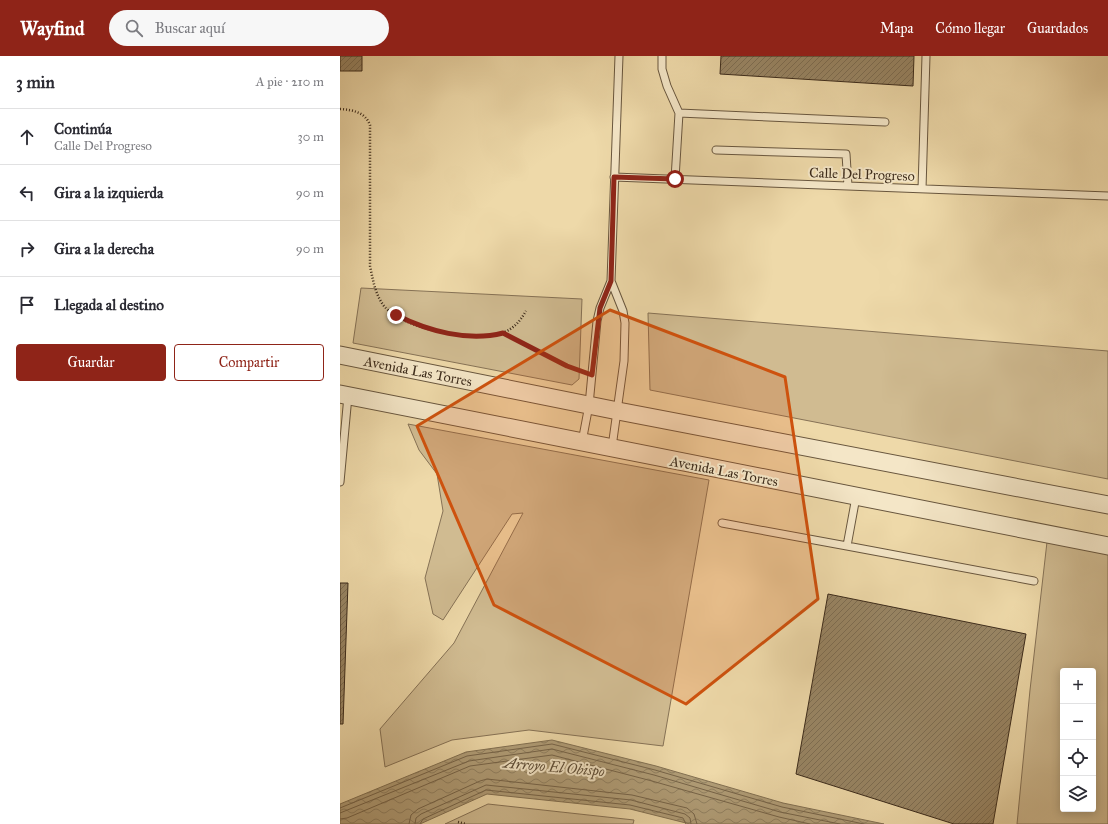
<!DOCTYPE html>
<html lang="es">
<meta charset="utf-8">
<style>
:root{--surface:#fff;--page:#f7f7f7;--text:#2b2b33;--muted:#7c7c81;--line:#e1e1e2;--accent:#8f2418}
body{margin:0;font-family:"IM FELL Great Primer",serif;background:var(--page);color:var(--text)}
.controls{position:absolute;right:12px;bottom:12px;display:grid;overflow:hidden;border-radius:4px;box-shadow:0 2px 10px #0003}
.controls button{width:36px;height:36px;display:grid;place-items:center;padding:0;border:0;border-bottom:1px solid var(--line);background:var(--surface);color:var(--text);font:20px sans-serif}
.stop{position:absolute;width:12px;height:12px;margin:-9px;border:3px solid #8f2418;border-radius:50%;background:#fff}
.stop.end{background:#8f2418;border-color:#fff;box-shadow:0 1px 4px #0008}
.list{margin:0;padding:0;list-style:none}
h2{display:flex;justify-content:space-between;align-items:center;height:52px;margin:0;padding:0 16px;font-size:17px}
h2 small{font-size:13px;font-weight:400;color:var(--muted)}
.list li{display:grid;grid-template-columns:26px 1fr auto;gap:12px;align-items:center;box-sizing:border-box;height:56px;padding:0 16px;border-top:1px solid var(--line)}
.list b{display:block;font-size:15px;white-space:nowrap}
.list p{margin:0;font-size:13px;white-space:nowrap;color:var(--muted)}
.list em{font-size:13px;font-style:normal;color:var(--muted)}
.actions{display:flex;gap:8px;padding:12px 16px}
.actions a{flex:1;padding:9px 0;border:1px solid var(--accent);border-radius:4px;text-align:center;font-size:14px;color:var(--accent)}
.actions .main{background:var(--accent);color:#fff}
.icon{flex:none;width:22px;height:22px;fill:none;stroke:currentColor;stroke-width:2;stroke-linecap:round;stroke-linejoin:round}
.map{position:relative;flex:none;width:768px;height:768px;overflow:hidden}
header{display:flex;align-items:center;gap:24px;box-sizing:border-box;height:56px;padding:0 20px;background:var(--accent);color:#fff}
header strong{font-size:19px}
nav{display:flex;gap:22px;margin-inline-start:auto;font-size:14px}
.search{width:280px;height:36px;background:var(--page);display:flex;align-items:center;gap:10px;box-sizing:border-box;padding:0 14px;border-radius:22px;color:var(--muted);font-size:15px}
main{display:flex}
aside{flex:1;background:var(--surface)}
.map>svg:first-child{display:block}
</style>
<header>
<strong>Wayfind</strong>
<div class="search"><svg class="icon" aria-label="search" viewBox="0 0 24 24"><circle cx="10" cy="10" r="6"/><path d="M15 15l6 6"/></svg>Buscar aquí</div>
<nav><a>Mapa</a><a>Cómo llegar</a><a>Guardados</a></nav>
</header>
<main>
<aside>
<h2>3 min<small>A pie · 210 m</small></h2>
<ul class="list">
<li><svg class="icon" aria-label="ahead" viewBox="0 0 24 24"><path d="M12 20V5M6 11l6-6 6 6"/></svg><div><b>Continúa</b><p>Calle Del Progreso</p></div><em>30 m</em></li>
<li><svg class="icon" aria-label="left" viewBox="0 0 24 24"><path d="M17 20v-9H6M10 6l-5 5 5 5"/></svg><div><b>Gira a la izquierda</b></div><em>90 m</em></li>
<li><svg class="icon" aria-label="right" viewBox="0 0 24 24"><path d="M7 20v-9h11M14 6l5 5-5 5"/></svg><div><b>Gira a la derecha</b></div><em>90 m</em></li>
<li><svg class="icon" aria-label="arrive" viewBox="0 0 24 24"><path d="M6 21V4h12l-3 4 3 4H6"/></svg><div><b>Llegada al destino</b></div></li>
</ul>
<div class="actions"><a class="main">Guardar</a><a>Compartir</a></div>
</aside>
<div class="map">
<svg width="768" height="768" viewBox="0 0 768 768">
<defs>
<pattern id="water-waves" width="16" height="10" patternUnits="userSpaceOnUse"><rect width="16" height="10" fill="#b19e78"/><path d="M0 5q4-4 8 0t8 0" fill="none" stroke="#918162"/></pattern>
<pattern id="building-hatch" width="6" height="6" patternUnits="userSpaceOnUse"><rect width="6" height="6" fill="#988564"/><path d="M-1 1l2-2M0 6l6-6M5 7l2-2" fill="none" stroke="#7d6d52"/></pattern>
</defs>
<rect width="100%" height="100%" fill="#eed9a9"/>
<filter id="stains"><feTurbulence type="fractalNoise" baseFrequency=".005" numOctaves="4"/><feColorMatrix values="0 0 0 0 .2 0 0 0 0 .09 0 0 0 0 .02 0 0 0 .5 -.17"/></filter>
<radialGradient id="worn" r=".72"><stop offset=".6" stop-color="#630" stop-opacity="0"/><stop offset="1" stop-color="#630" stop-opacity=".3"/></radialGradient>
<path fill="#d0bb91" stroke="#867256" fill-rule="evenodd" d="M21 232 242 243 239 323 232 329 13 287Z
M308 257 768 295V423L310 334Z
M68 368 369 424 323 690 189 674 112 684 45 711 40 673 114 587 183 457 172 458 103 564 93 558 85 522 103 455 97 418 79 394Z
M707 486 768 498V768H677L690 634ZM723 615H753V753H723Z
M148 748 294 764 293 768H105Z"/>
<path fill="url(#water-waves)" stroke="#827052" d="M212 684 316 710 443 747 544 768H350L290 753 147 738 80 768H0V748L126 696Z"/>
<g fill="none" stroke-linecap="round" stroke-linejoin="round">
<path stroke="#766449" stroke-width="1" d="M0 752 127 700 212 688 315 714 442 751 524 768
M0 757 129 705 212 693 314 719 440 756 500 768
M0 763 7 762 130 710 212 699 312 725 439 761 470 768
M69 768 71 759 78 753 140 725 147 723 292 739 347 752 354 758 357 768
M75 768 76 762 81 758 146 729 291 744 345 758 350 762 351 768
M80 768 83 763 146 734 290 749 343 762 346 768"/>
</g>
<path fill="url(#building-hatch)" stroke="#3b2a1a" d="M0 0H22V15H0Z
M381 0H574L573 30 380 18Z
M0 527H8L3 668H0Z
M488 538 686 578 653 768H614L456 718Z"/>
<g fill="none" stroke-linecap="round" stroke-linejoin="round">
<defs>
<path id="service" d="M322 0V13L327 30 339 57 335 123
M339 57 545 66
M376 94 506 98 508 130
M274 121 768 140
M582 133 586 0
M271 225 283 255 285 267 284 305 272 391
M242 386 249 349 257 265 260 252 271 225 279 0
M0 426 8 340
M516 441 507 490 694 525
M382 467 507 490"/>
<path id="tertiary" d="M0 299 278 355 768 449
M0 338 768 490"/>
</defs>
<use href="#service" stroke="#68563e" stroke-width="9"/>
<use href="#tertiary" stroke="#68563e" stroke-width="19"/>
<path stroke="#3b2a1a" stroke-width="2.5" stroke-dasharray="1 2" stroke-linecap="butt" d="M0 53C13 54 25 56 30 69V210C33 224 35 238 44 250 64 274 134 286 162 277 174 273 180 265 186 255
M164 277 227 310 242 315
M118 766 126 768"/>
<use href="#service" stroke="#f4e6c7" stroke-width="7"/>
<use href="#tertiary" stroke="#f4e6c7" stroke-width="17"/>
</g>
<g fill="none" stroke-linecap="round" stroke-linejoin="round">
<path stroke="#8f2418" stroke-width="5" d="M56 259C88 275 128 286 163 277L227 310 252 319 260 252 271 225 274 121 335 123"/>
</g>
<path fill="#ce520e" fill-opacity="0.2" stroke="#ce520e" stroke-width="3" stroke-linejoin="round" d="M270 254 445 321 478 543 346 648 154 549 77 370Z"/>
<g text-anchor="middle" stroke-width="4" stroke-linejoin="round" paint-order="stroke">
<g font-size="14" fill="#3b2a1a" stroke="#f4e6c7">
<text transform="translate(522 118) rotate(2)" y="5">Calle Del Progreso</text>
<text transform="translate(78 315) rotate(11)" y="5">Avenida Las Torres</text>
<text transform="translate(384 415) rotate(11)" y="5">Avenida Las Torres</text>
</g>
<g font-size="15" font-style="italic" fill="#5e4d36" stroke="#f4e6c7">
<text transform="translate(214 711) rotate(5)" y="5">Arroyo El Obispo</text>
</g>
</g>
<rect width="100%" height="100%" filter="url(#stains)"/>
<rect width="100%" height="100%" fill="url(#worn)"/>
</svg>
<div class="controls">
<button>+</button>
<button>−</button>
<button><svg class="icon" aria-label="locate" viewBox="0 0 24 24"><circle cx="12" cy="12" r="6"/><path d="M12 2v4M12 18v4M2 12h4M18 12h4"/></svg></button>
<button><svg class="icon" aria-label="layers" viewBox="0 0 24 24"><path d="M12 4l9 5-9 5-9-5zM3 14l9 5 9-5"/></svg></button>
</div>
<div class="stop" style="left:335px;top:123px"></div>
<div class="stop end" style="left:56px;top:259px"></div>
</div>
</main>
